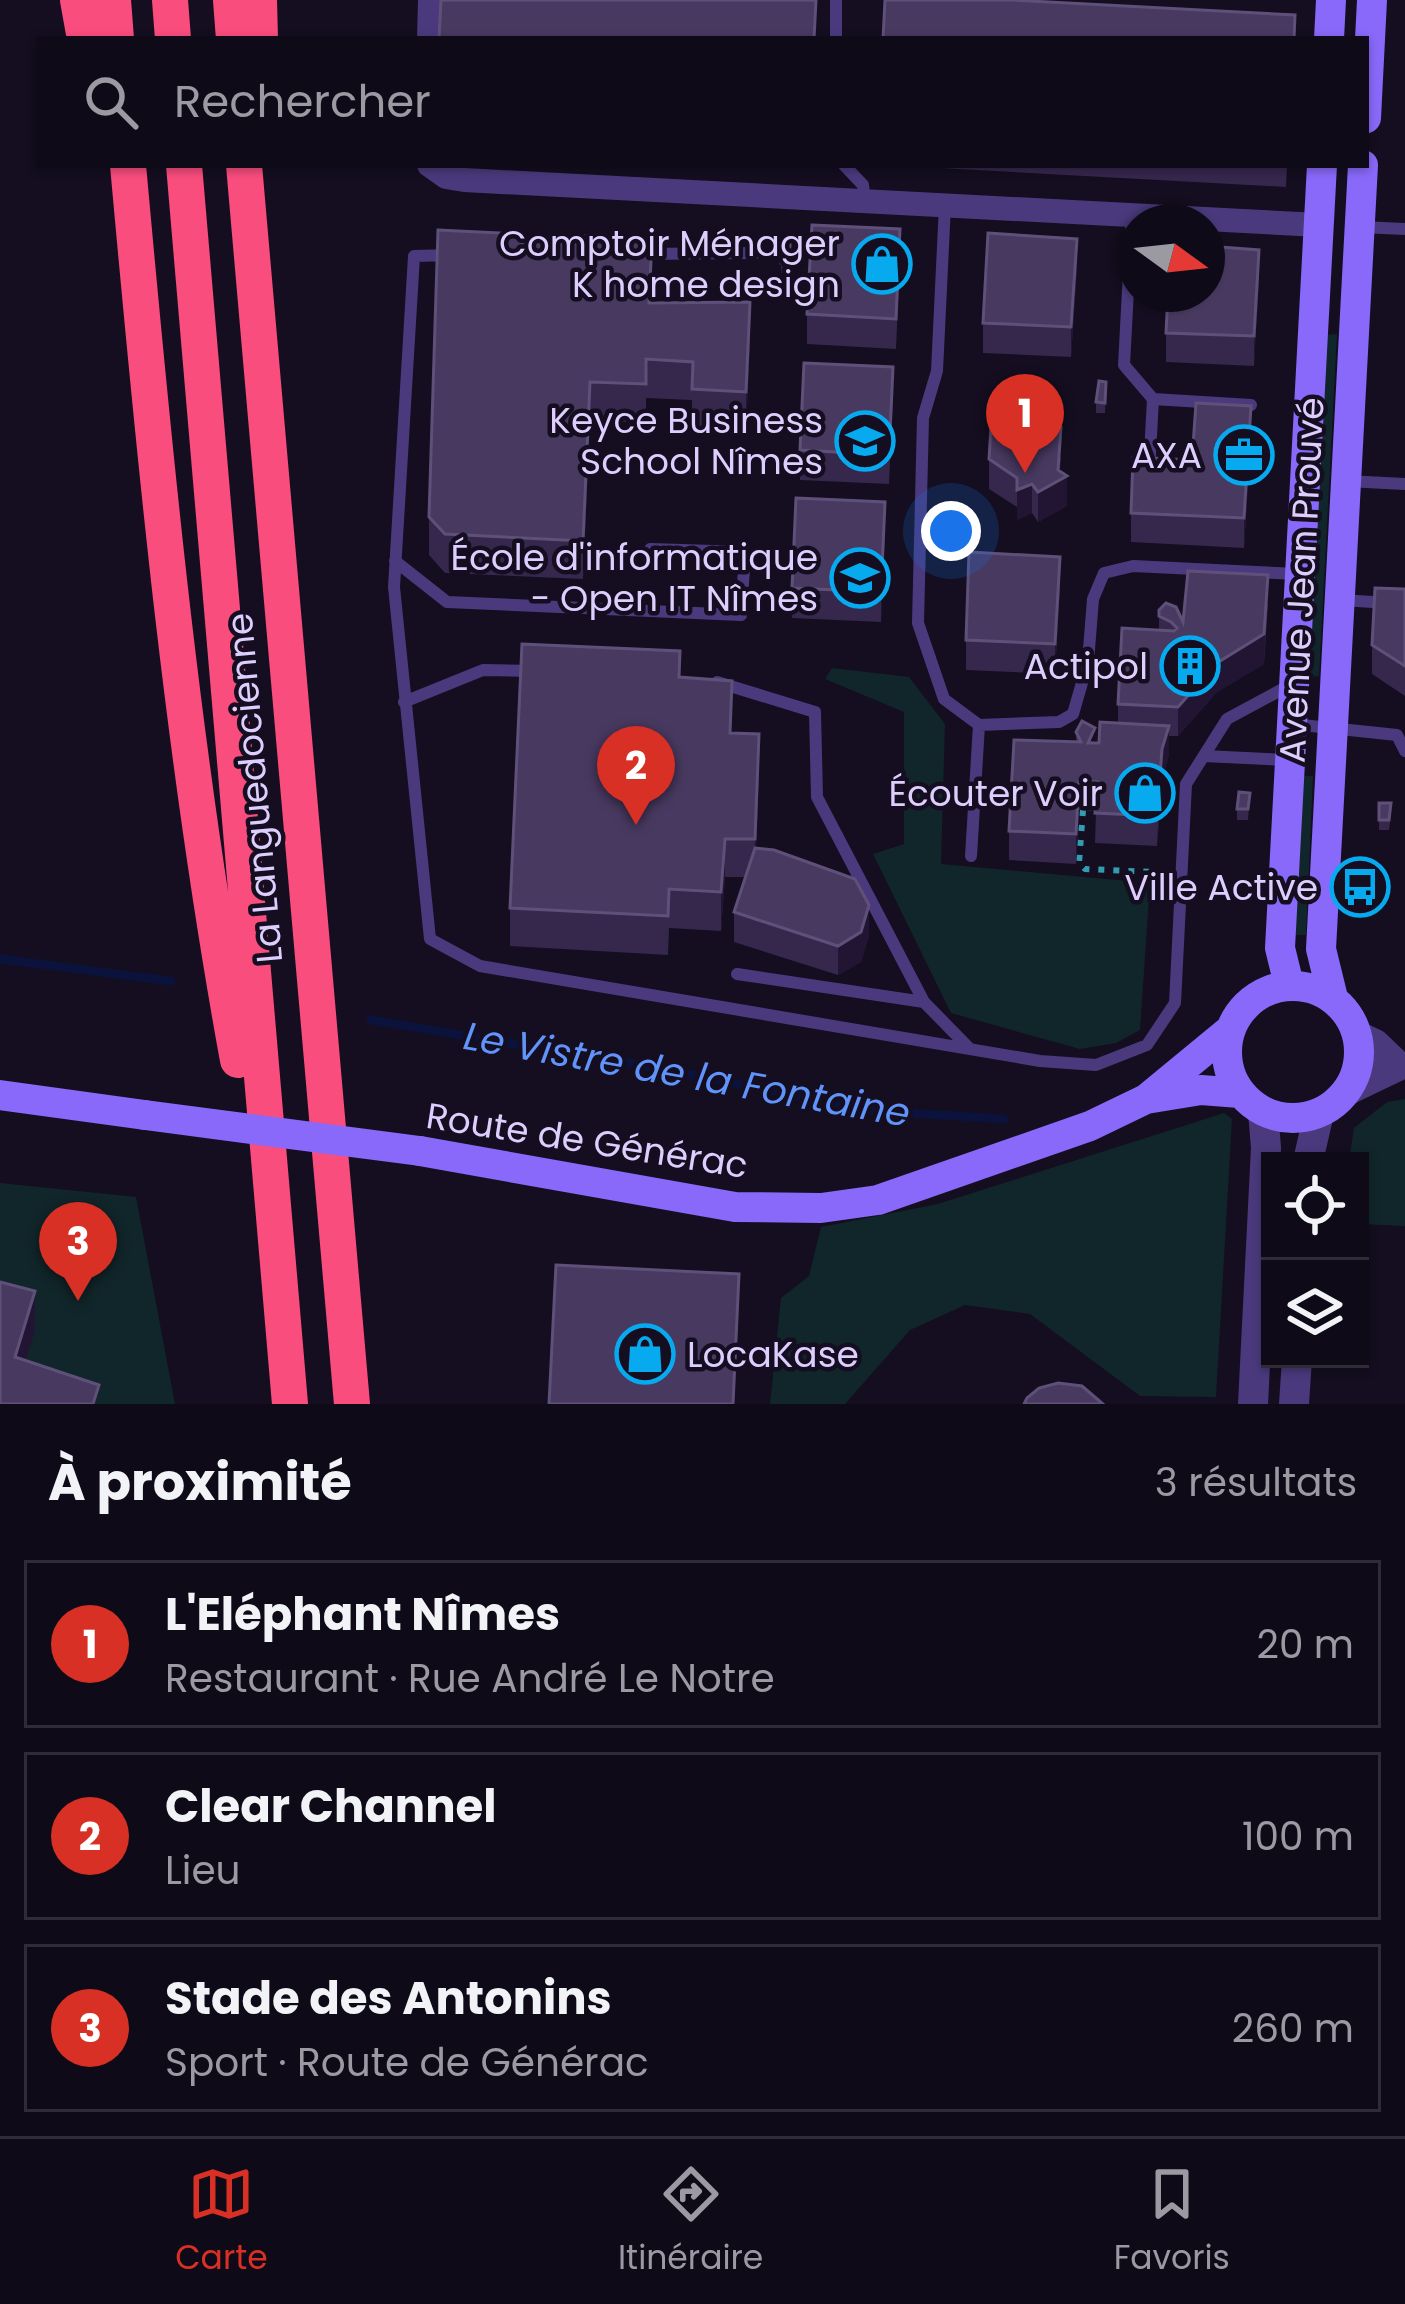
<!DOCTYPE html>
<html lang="fr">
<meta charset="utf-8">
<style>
:root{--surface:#0f0a18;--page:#181321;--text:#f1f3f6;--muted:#9b9aa2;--line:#2f2b37;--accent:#d93025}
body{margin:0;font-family:Poppins,sans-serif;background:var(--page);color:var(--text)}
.controls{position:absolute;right:36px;bottom:36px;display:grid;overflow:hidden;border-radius:0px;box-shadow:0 3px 9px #0004}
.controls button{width:108px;height:108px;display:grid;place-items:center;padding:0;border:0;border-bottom:3px solid var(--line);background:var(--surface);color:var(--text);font:60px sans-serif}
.compass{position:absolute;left:1117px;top:204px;width:108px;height:108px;border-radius:50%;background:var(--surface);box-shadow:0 3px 9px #0004;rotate:105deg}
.you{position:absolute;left:951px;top:531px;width:42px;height:42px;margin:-30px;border:9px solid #fff;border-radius:50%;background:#1a73e8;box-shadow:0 0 0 18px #1a73e833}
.badge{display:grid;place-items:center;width:78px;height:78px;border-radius:50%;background:var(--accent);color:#fff;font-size:39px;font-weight:700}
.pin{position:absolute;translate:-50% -99px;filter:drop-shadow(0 3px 6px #0008)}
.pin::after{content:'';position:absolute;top:63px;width:42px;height:36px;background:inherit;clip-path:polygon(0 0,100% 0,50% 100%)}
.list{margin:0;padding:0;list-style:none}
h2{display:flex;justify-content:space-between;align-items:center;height:156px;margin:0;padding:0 48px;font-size:51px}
h2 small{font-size:39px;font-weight:400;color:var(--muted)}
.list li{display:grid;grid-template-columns:78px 1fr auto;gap:36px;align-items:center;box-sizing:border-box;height:168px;margin:0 24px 24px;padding:0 24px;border:3px solid var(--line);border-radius:0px}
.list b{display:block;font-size:45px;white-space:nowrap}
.list p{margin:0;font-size:39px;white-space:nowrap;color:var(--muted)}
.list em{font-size:39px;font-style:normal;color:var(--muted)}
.icon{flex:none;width:66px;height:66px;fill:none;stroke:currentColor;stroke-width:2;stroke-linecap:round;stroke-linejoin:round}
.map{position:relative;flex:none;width:1405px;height:1404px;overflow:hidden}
.search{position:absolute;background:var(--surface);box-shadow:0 3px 9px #0004;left:36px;right:36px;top:36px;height:132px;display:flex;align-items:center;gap:30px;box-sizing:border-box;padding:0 42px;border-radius:0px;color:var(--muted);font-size:45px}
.sheet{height:732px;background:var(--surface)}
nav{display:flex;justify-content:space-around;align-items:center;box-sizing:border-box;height:168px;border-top:3px solid var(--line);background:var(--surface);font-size:33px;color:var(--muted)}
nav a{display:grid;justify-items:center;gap:6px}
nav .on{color:var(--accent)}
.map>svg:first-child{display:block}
</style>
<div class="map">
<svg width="1405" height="1404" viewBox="0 0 1405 1404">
<rect width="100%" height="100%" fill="#140e20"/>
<path fill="#11262a" d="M1337 334 1319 676 1303 678 1325 335Z
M832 668 909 677 945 724 941 864 1150 883 1140 1030 1116 1043 1080 1049 951 1013 873 854 904 844V712L825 679Z
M1301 776H1313L1306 935H1291Z
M1405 1099V1226L1360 1224V1161H1349L1354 1128 1387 1102Z
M1224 1113 1232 1119 1216 1397 1140 1396 1030 1314 965 1305 910 1330 845 1404H770L781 1298 809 1276 821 1227 938 1204Z
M0 1183 136 1197 175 1404H0Z"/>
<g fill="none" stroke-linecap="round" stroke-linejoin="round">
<path stroke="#0b133c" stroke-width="9" d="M0 959 171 981
M371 1020 624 1062 878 1111 1004 1119"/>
<path stroke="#329dae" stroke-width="6" stroke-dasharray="6 9" stroke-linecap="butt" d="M1083 810 1079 863 1085 869 1154 872"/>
<path stroke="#4a3a7d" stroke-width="12" d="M836 0V39
M844 165 863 185 865 200
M945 205 937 371 923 418 918 623 944 699 979 725 1059 722 1073 714 1088 662 1093 599 1104 573 1133 566 1298 574
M1132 215 1124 365 1153 399 1251 405
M1360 227 1405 229
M636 254 755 253
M453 255 414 256 394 587 430 939 480 966 1040 1061 1096 1065 1147 1045 1175 1003 1186 784 1227 719 1292 684
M1149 472 1153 399
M1346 481 1405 484
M395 561 447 602 741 615 745 552 650 549
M1341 600 1405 604
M717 682 815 712 817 797 924 1002 969 1048
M404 702 483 670 535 671
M1292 724 1397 735 1405 751
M1204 756 1287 760
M971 856 979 725
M737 974 924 1002"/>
<path stroke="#4a3a7d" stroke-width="24" d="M429 39 430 0
M429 165 446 177 464 180 1319 225"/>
<path stroke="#4a3a7d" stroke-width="30" d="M1358 1036 1375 1044 1398 1066
M1348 1090 1398 1066
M1308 1161 1319 1113
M1253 1404 1266 1148 1263 1111
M1294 1404 1297 1359"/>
<path stroke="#8969fa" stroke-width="30" d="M1329 39 1331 0
M1366 118 1372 0
M1289 985 1280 948 1322 165
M1227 1052a66 66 0 1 1 132 0a66 66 0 1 1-132 0Z
M1333 998 1321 949 1363 165
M0 1095 145 1115
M1146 1099 1201 1090 1240 1093
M420 1151 735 1207 821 1208 878 1200 1090 1126 1146 1099 1231 1029"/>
<path stroke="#f94d7e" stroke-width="36" d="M78 0 85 39
M113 0 116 39
M170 0 173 39
M231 0 234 39
M259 0 260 39
M128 165C155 464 184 765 238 1060
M184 165 290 1404
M244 165 352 1404"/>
<path stroke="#8969fa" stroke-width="30" d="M145 1115 420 1151"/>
</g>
<path fill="#36274d" d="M885 165H1287L1286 187Z
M522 242 652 278 651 303 750 340 746 430 692 428V400L646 398V423L590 420 583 579 445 573 429 555V517Z
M782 243 790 244 789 274 781 273Z
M900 258 896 349 807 344V314Z
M1077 268 1071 357 983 353V323Z
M1259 279 1254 366 1166 362V333Z
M1106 382 1105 413H1096V402Z
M893 396 889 484 800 480V450Z
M1251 436 1244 548 1131 542V513L1192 460Z
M1061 457 1060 471 1067 506 1038 522 1032 513 1017 520V507L989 489V459Z
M885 532 881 622 792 618V588Z
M1060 586 1055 674 966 670V640Z
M1405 589V696L1372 674V645Z
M1268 604 1264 664 1217 692 1178 736H1169V755L1162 779 1157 846 1095 843 1096 811 1079 810 1076 864 1009 860V831L1076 742V732L1095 743H1099L1118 723V704L1159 630V610L1183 622Z
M680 677 731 733 759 773 756 848 869 935 861 962 838 975 734 942V912L745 877H725L721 931 669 928 668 955 510 946V908Z
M1250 793 1248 820H1237V809Z
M1379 803 1391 813 1389 830H1379Z"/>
<path fill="#211533" d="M1077 239V268L1071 357V327Z
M1259 250V279L1254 366V336Z
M750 302V340L746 430V392Z
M590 382V420L583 579V541Z
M1251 406V436L1244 548V518Z
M1061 427 1059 481 1067 476V506L1038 522V492Z
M1032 484V513L1017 520V490Z
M885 502V532L881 622V592Z
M1060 557V586L1055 674V644Z
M1268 575 1264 664 1217 692 1178 736V707Z
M1169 726V755L1162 779 1157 846 1162 749Z
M759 734V773L755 877V839Z
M1079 781V810L1076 864V834Z
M725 839V877L721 931V892Z
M869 905V935L861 962 838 975V946Z
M739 1274V1304L733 1404Z
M35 1291V1330L15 1395V1357Z"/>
<path fill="#483960" stroke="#5f5079" stroke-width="3" d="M441 0H816L814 39H439Z
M885 0H1011L1295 15 1294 39H883Z
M812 225 900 229 896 319 807 314Z
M438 230 523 234 522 242 568 243V235L652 239 649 303 750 302 746 392 692 389 693 362 646 359V384L590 382 583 541 445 534 429 517Z
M988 233 1077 239 1071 327 983 323Z
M782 243 790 244 789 263H781Z
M1207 246 1259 250 1254 336 1166 333 1168 294H1207Z
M804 363 893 367 889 455 800 450Z
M1099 381 1106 382 1105 403 1096 402Z
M1022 402 1061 427 1058 470 1067 476 1038 492 1032 484 1017 490V478L989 459 991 427 1020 413Z
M1196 403 1251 406 1244 518 1131 513 1133 457 1192 460Z
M796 498 885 502 881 592 792 588Z
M969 552 1060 557 1055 644 966 640Z
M1188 571 1268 575 1264 634 1217 663 1178 707 1118 704 1122 628 1174 631 1177 628 1171 622 1159 616V610L1166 603 1176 607 1183 622Z
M1375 588 1405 589V666L1372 645Z
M522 644 680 651 679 677 732 681 730 733 759 734 755 839H725L721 892 669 889 668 916 510 908Z
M1082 721 1095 728 1088 743H1099L1100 722 1169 726 1162 749 1157 816 1095 813 1097 782 1079 781 1076 834 1009 831 1014 740 1081 742 1076 732Z
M1239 792 1250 793 1248 809H1237Z
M1379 803H1391L1389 820H1379Z
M755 848 774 850 855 879 869 905 861 932 838 946 734 912Z
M556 1265 739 1274 733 1404H549Z
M0 1282 35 1291 15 1357 99 1385 93 1404H0Z
M1058 1383 1082 1386 1103 1404H1024L1027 1398 1039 1388Z"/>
<defs>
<symbol id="shop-ring" viewBox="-11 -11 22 22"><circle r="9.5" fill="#140e20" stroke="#08aaef" stroke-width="1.5"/><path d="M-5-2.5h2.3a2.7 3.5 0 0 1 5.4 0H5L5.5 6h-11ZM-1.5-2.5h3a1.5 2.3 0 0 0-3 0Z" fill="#08aaef"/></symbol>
<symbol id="university-ring" viewBox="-11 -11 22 22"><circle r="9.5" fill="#140e20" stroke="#08aaef" stroke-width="1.5"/><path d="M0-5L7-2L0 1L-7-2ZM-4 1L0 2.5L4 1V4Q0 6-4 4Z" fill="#08aaef"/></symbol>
<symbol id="office-ring" viewBox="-11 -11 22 22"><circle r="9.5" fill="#140e20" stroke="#08aaef" stroke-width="1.5"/><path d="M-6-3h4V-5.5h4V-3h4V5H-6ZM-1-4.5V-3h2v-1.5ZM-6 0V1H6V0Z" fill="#08aaef"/></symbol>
<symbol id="building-ring" viewBox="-11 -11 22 22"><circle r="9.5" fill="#140e20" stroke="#08aaef" stroke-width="1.5"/><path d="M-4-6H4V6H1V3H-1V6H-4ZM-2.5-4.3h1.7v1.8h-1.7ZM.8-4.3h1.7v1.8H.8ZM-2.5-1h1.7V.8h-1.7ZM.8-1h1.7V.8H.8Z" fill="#08aaef"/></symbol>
<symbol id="bus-ring" viewBox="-11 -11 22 22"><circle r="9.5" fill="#140e20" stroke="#08aaef" stroke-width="1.5"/><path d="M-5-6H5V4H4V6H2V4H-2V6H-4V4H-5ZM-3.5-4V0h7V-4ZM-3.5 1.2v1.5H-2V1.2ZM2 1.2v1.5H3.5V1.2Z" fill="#08aaef"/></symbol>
</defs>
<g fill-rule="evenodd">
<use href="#shop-ring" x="849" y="231" width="66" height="66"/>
<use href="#university-ring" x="832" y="408" width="66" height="66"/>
<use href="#office-ring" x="1211" y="422" width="66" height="66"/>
<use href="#university-ring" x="827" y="545" width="66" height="66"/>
<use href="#building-ring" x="1157" y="633" width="66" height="66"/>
<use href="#shop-ring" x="1112" y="760" width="66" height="66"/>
<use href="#bus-ring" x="1327" y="854" width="66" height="66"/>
<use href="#shop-ring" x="612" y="1321" width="66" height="66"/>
</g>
<g text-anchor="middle" stroke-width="9" stroke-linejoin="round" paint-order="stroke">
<g font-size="36" fill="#ddcefd" stroke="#140e20" text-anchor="end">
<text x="840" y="256">Comptoir Ménager<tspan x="840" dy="41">K home design</tspan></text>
<text x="823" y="433">Keyce Business<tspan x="823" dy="41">School Nîmes</tspan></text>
<text x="1202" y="468">AXA</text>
<text x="818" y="570">École d'informatique<tspan x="818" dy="41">- Open IT Nîmes</tspan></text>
<text x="1148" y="679">Actipol</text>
<text x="1103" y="806">Écouter Voir</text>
<text x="1318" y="900">Ville Active</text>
<text x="687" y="1367" text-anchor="start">LocaKase</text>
</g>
<g font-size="36" fill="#ddcefd" stroke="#140e20">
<text transform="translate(1301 580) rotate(-87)" y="13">Avenue Jean Prouvé</text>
<text transform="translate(254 788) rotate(-95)" y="13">La Languedocienne</text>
<text transform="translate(587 1140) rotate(9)" y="13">Route de Générac</text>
</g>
<g font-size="39" font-style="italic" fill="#6094fa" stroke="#140e20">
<text transform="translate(687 1074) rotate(10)" y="14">Le Vistre de la Fontaine</text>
</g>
</g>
</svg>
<div class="controls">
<button><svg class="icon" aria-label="locate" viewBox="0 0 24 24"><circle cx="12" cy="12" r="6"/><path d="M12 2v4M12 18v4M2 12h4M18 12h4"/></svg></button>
<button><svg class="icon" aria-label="layers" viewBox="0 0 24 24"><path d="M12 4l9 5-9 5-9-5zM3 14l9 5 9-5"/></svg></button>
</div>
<svg class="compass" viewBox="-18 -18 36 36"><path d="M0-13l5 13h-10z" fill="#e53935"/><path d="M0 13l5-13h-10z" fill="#9b9aa2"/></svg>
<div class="you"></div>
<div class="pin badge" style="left:1025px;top:473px">1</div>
<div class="pin badge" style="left:636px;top:825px">2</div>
<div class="pin badge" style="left:78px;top:1301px">3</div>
<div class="search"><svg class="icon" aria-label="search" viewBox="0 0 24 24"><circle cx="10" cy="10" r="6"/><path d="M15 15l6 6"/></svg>Rechercher</div>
</div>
<section class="sheet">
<h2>À proximité<small>3 résultats</small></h2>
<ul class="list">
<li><span class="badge">1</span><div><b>L'Eléphant Nîmes</b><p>Restaurant · Rue André Le Notre</p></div><em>20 m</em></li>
<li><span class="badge">2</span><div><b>Clear Channel</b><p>Lieu</p></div><em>100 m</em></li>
<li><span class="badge">3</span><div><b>Stade des Antonins</b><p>Sport · Route de Générac</p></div><em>260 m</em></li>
</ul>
</section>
<nav>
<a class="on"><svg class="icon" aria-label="map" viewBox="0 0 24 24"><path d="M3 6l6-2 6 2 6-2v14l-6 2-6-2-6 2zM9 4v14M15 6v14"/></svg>Carte</a>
<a><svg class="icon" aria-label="directions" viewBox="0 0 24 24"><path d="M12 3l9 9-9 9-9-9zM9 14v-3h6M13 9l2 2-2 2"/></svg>Itinéraire</a>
<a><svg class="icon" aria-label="saved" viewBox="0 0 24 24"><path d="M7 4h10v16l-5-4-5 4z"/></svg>Favoris</a>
</nav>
